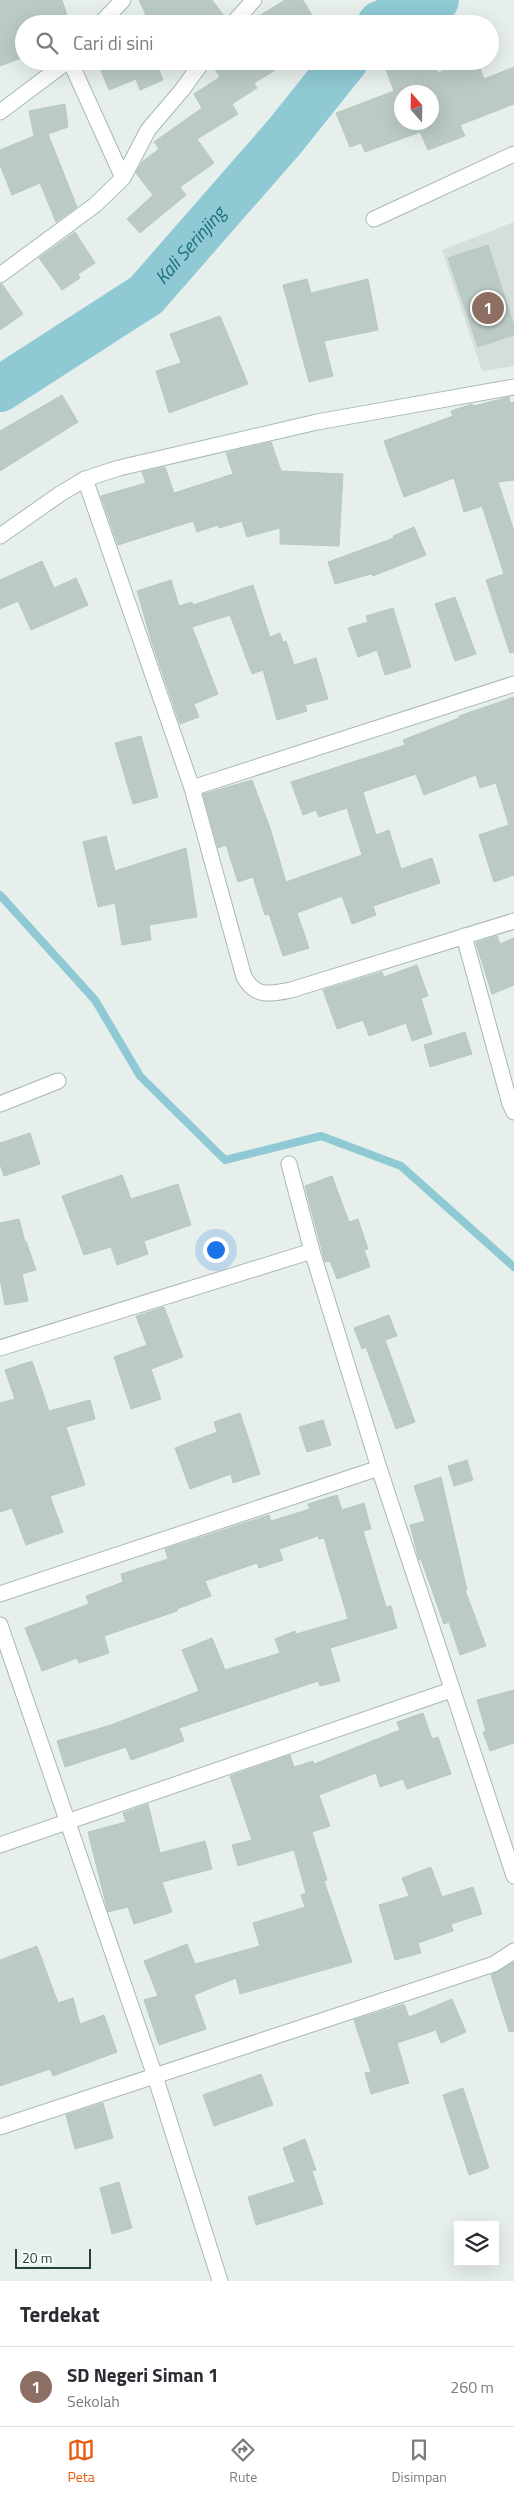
<!DOCTYPE html>
<html lang="id">
<style>
:root{--surface:#fff;--page:#f2f2f3;--text:#2b2b33;--muted:#7c7c81;--line:#e1e1e2;--accent:#ea580c}
body{margin:0;font-family:"Titillium Web",sans-serif;background:var(--page);color:var(--text)}
.controls{position:absolute;right:15px;bottom:15px;display:grid;overflow:hidden;border-radius:0px;box-shadow:0 5px 20px #0002}
.controls button{width:45px;height:45px;display:grid;place-items:center;padding:0;border:0;border-bottom:1px solid var(--line);background:var(--surface);color:var(--text);font:25px sans-serif}
.compass{position:absolute;left:394px;top:85px;width:45px;height:45px;border-radius:50%;background:var(--surface);box-shadow:0 5px 20px #0002;rotate:340deg}
.scale{position:absolute;left:15px;bottom:12px;width:76px;box-sizing:border-box;padding-left:5px;border:2px solid #24423a;border-top:0;font-size:14px;line-height:18px;white-space:nowrap;color:#24423a;-webkit-text-stroke:4px #f7fbf9;paint-order:stroke}
.you{position:absolute;left:215px;top:1249px;width:18px;height:18px;margin:-12px;border:4px solid #fff;border-radius:50%;background:#1a73e8;box-shadow:0 0 0 8px #1a73e833}
.badge{display:grid;place-items:center;width:32px;height:32px;border-radius:50%;background:var(--accent);color:#fff;font-size:16px;font-weight:700}
.pin{position:absolute;translate:-50% -50%;border:2px solid #fff;box-shadow:0 1px 5px #0006}
.list{margin:0;padding:0;list-style:none}
h2{display:flex;justify-content:space-between;align-items:center;height:65px;margin:0;padding:0 20px;font-size:21px}
h2 small{font-size:16px;font-weight:400;color:var(--muted)}
.list li{display:grid;grid-template-columns:32px 1fr auto;gap:15px;align-items:center;box-sizing:border-box;height:80px;padding:0 20px;border-top:1px solid var(--line)}
.list b{display:block;font-size:19px;white-space:nowrap}
.list p{margin:0;font-size:16px;white-space:nowrap;color:var(--muted)}
.list em{font-size:16px;font-style:normal;color:var(--muted)}
.icon{flex:none;width:28px;height:28px;fill:none;stroke:currentColor;stroke-width:2;stroke-linecap:round;stroke-linejoin:round}
.map{position:relative;flex:none;width:514px;height:2281px;overflow:hidden}
.search{position:absolute;background:var(--surface);box-shadow:0 5px 20px #0002;left:15px;right:15px;top:15px;height:55px;display:flex;align-items:center;gap:12px;box-sizing:border-box;padding:0 18px;border-radius:28px;color:var(--muted);font-size:19px}
.sheet{height:145px;background:var(--surface)}
nav{display:flex;justify-content:space-around;align-items:center;box-sizing:border-box;height:70px;border-top:1px solid var(--line);background:var(--surface);font-size:14px;color:var(--muted)}
nav a{display:grid;justify-items:center;gap:2px}
nav .on{color:var(--accent)}
.map>svg:first-child{display:block}
</style>
<div class="map">
<svg width="514" height="2281" viewBox="0 0 514 2281">
<rect width="100%" height="100%" fill="#e6efeb"/>
<path fill="#d4dfda" d="M514 222V366L482 371 442 250Z"/>
<g fill="none" stroke-linecap="round" stroke-linejoin="round">
<path stroke="#8ec9d4" stroke-width="8" d="M0 895 95 1000 140 1076 225 1160 321 1136 401 1166 514 1267"/>
<g stroke="#8ec9d4" stroke-width="46">
<path d="M380 24 436 0"/>
<path id="s1" d="M0 389 146 295 285 136 345 61"/>
</g>
</g>
<path fill="#bbcac4" stroke="#b8c9c2" fill-rule="evenodd" d="M0 0H62L70 24H24V57L0 66Z
M139 0H212L225 17 223 24H150Z
M285 0H303L317 24H246Z
M97 61H177V62L159 70 163 80 140 90 136 79 109 90Z
M225 61H273L277 69 254 83 257 88 232 104 238 114 197 139 214 163 180 187 186 195 140 233 127 219 153 195 136 173 142 162 159 149 154 142 202 108 194 94 220 77 214 68Z
M410 61H433L438 73 466 61H477L484 79 514 67V104L460 125 465 136 428 150 420 132 365 152 361 143 350 147 336 113 394 91 386 70ZM402 92H432V122H402Z
M65 104 68 127 48 134 77 207 56 222 40 183 12 195 0 165V150L34 136 29 111Z
M75 232 95 263 78 274 80 278 62 290 39 258Z
M488 245 514 326V335L478 347 448 258Z
M307 279 311 293 368 279 378 330 324 341 333 376 309 382 283 285Z
M0 284H2L23 314 0 330Z
M220 316 248 384 169 413 156 371 181 363 170 334Z
M62 395 78 422 0 471V431Z
M509 397 510 403 514 402V480L498 482 514 531V652L510 653 486 580 504 574 482 506 464 512 454 478 404 497 384 441 453 416 451 411 472 404 474 406Z
M271 442 281 471 343 474 339 546 280 544V528L247 537 242 521 219 528 218 525 197 532 193 521 118 545 101 496 146 483 142 472 165 467 174 493 233 474 226 453Z
M414 527 426 555 373 576 371 574 335 584 328 562 394 538 393 536Z
M42 561 54 588 76 578 88 605 31 630 18 601 0 609V580Z
M171 580 179 606 192 602 193 605 253 585 270 637 280 633 283 642 286 641 294 665 316 658 328 699 305 705 307 711 277 720 263 670 252 674 230 615 192 627 218 694 194 704 199 717 180 724 152 643 137 591Z
M455 597 476 654 455 661 435 604Z
M393 608 411 667 385 675 377 650 358 657 348 628 368 622 366 616Z
M514 697V875L494 882 479 835 509 825 496 783 480 788 476 775 424 795 416 774 363 792 376 835 389 830 401 869 432 858 440 883 373 906 376 915 352 924 342 896 297 913 309 948 283 956 269 914 265 915 253 877 238 882 226 845 218 848 203 794 252 780 270 828 286 882 362 855 347 808 319 817 316 810 303 815 291 782 405 745 403 740 459 718V716Z
M141 736 158 797 133 804 115 743Z
M106 836 115 871 186 848 197 917 149 925 151 940 122 945 115 903 98 907 83 842Z
M497 936 500 944 514 938V985L492 994 476 943Z
M417 965 428 996 421 998 432 1034 412 1041 406 1023 369 1036 363 1020 337 1029 323 990 382 972 384 977Z
M465 1032 472 1054 430 1067 424 1045Z
M30 1133 40 1164 4 1176 0 1164V1143Z
M122 1175 131 1199 178 1184 191 1225 144 1241 148 1254 117 1265 111 1247 84 1255 62 1196Z
M332 1176 349 1222 358 1219 368 1249 364 1250 370 1267 337 1279 330 1261 325 1262 305 1186Z
M19 1219 25 1242 26 1241 36 1270 22 1274 28 1301 5 1305 0 1279V1223Z
M164 1307 183 1357 151 1369 161 1399 131 1409 114 1357 147 1345 136 1316Z
M389 1315 397 1336 385 1340 415 1422 396 1429 366 1347 362 1349 354 1328Z
M32 1361 49 1411 90 1400 95 1419 66 1427 85 1485 50 1496 63 1532 26 1545 12 1508 0 1512V1403L15 1399 5 1370Z
M240 1413 260 1474 233 1483 231 1474 190 1489 175 1448 217 1432 214 1422Z
M323 1420 331 1445 307 1452 299 1427Z
M467 1460 473 1480 454 1486 448 1466Z
M441 1477 467 1590H465L486 1646 460 1655 449 1622 444 1624 421 1559 419 1560 410 1525 425 1521 414 1486Z
M337 1495 342 1510 364 1503 371 1529 363 1531 386 1607 391 1606 397 1628 330 1648 340 1681 320 1686 318 1681 179 1728 184 1741 131 1760 126 1747 65 1767 57 1741 111 1725 199 1691 182 1650 212 1638 225 1670 280 1653 275 1639 295 1631 296 1634 348 1619 324 1538 319 1539 318 1536 279 1549 283 1560 259 1568 257 1563 205 1581 211 1596 177 1609V1611L104 1636 109 1653 79 1663 77 1658 42 1671 25 1628 89 1604 86 1596 123 1582 121 1574 168 1559 165 1549 269 1515 271 1521 310 1509 308 1504Z
M514 1690V1743L490 1751 483 1732 486 1731 477 1700Z
M423 1713 432 1739 438 1737 451 1774 407 1789 403 1779 380 1787 376 1773 319 1795 330 1826 312 1832 327 1880 324 1881 352 1962 240 1994 236 1978 194 1995 206 2029 159 2045 144 2000 158 1996 144 1961 187 1944 195 1964 260 1946 253 1923 305 1907 301 1895 306 1893 294 1850 238 1866 232 1845 252 1840 230 1776 290 1755 294 1767 313 1761 314 1764 400 1730 397 1722Z
M148 1804 160 1853 205 1841 212 1869 162 1882 172 1912 134 1924 128 1907 108 1912 88 1832 126 1822 123 1813Z
M431 1867 442 1897 473 1887 482 1914 451 1924 453 1931 418 1943 421 1953 395 1960 379 1905 409 1896 402 1878Z
M37 1946 58 2003 73 1998 80 2024 104 2015 117 2052 53 2076 50 2069 0 2086V1960Z
M514 1962V2031L509 2032 491 1975Z
M452 1999 466 2032 441 2043 436 2030 397 2043 409 2083 371 2094 365 2073 371 2072 354 2020 404 2004 409 2017Z
M261 2074 273 2105 214 2126 203 2095Z
M463 2088 489 2168 469 2175 443 2095Z
M103 2103 113 2138 75 2149 66 2115Z
M305 2139 316 2170 312 2171 323 2204 256 2225 248 2197 295 2182 283 2148Z
M119 2182 132 2228 112 2234 100 2188Z"/>
<g fill="none" stroke-linecap="round" stroke-linejoin="round">
<defs>
<path id="minor" d="M100 24 123 0
M232 24 254 0
M0 112 68 61
M123 178 148 130 182 90 203 61
M374 219 514 154
M0 275 95 205 123 178 70 61
M85 479 192 788 244 977C256 998 270 994 291 990L514 921
M192 788 514 684
M464 936 510 1104 514 1112
M0 1104 58 1081
M289 1164 312 1251 379 1468 514 1876
M0 1348 312 1251
M0 1594 379 1468
M0 1625 155 2076 220 2281
M0 1845 451 1690
M0 2127 494 1964 514 1951"/>
<path id="secondary" d="M0 536 60 494 85 479 119 468 317 422 514 387"/>
</defs>
<use href="#minor" stroke="#a8b8b2" stroke-width="17"/>
<use href="#secondary" stroke="#a4bbb3" stroke-width="17"/>
<use href="#minor" stroke="#fff" stroke-width="15"/>
<use href="#secondary" stroke="#fff" stroke-width="15"/>
</g>
<g text-anchor="middle" stroke-width="4" stroke-linejoin="round" paint-order="stroke">
<g font-size="19" font-style="italic" fill="#1c6f80" stroke="#f7fbf9">
<text dy="7" stroke="none"><textPath href="#s1" startOffset="240">Kali Serinjing</textPath></text>
</g>
</g>
</svg>
<div class="controls">
<button><svg class="icon" aria-label="layers" viewBox="0 0 24 24"><path d="M12 4l9 5-9 5-9-5zM3 14l9 5 9-5"/></svg></button>
</div>
<svg class="compass" viewBox="-18 -18 36 36"><path d="M0-13l5 13h-10z" fill="#e53935"/><path d="M0 13l5-13h-10z" fill="#7c7c81"/></svg>
<div class="scale">20 m</div>
<div class="you"></div>
<div class="pin badge" style="left:488px;top:308px;background:#8d6e63">1</div>
<div class="search"><svg class="icon" aria-label="search" viewBox="0 0 24 24"><circle cx="10" cy="10" r="6"/><path d="M15 15l6 6"/></svg>Cari di sini</div>
</div>
<section class="sheet">
<h2>Terdekat<small></small></h2>
<ul class="list">
<li><span class="badge" style="background:#8d6e63">1</span><div><b>SD Negeri Siman 1</b><p>Sekolah</p></div><em>260 m</em></li>
</ul>
</section>
<nav>
<a class="on"><svg class="icon" aria-label="map" viewBox="0 0 24 24"><path d="M3 6l6-2 6 2 6-2v14l-6 2-6-2-6 2zM9 4v14M15 6v14"/></svg>Peta</a>
<a><svg class="icon" aria-label="directions" viewBox="0 0 24 24"><path d="M12 3l9 9-9 9-9-9zM9 14v-3h6M13 9l2 2-2 2"/></svg>Rute</a>
<a><svg class="icon" aria-label="saved" viewBox="0 0 24 24"><path d="M7 4h10v16l-5-4-5 4z"/></svg>Disimpan</a>
</nav>
